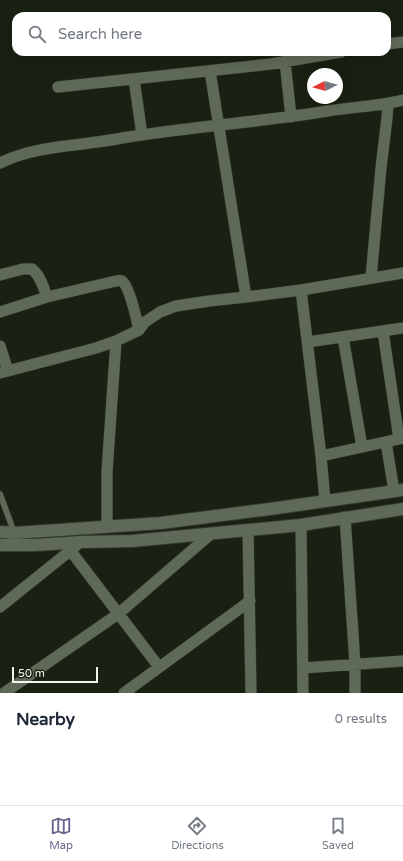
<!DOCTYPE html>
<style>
:root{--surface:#fff;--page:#f6f6f7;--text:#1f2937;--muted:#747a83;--line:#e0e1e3;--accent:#69628b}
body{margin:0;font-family:"Varela Round",sans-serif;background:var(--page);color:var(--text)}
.compass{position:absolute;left:307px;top:68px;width:36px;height:36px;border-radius:50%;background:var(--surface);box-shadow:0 4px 16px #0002;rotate:264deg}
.scale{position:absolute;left:12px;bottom:10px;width:86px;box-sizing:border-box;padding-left:4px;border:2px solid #f0f6ec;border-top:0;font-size:11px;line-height:14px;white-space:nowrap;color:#f0f6ec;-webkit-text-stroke:3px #192112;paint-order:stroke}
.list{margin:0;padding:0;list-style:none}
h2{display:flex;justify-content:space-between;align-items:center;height:52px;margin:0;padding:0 16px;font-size:17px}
h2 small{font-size:13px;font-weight:400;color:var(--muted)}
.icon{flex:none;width:22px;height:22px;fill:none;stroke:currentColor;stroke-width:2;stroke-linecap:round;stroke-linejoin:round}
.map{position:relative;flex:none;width:403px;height:693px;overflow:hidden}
.search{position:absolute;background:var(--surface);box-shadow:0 4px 16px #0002;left:12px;right:12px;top:12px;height:44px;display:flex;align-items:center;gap:10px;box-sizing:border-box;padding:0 14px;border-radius:12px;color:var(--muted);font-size:15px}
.sheet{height:112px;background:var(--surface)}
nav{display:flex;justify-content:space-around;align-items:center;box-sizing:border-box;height:56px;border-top:1px solid var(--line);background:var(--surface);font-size:11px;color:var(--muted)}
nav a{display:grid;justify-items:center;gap:2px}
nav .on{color:var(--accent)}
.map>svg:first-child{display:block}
</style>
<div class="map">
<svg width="403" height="693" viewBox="0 0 403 693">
<rect width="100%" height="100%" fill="#192112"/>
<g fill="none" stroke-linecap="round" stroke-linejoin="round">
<defs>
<path id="lane" d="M0 494 14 532"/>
<path id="street" d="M387 44 403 42
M285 61 291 117
M210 71 246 297
M134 79 142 135
M58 87 244 67 271 64 341 52
M0 163C31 148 63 147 97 142 112 140 127 137 142 135 204 126 266 121 328 111 353 107 379 106 403 100
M0 275 23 269H32C40 275 44 288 47 297
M371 278 381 168 387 118 388 103
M301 290 321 456 325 501
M0 312 47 297 116 281C117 281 120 280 122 281 129 284 137 321 139 330
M383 331 399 439
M343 337 362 447
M308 342 403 328
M0 346 8 371
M0 373 96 348 116 341 139 330 145 322 160 312 176 306 209 301 246 297 301 290 403 273
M386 442 394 491
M321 456 403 438
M345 517 355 664V693
M301 525 303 693
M107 526V472L116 341
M248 530 251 693
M70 550 159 667
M0 607 76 546
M303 668 403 661
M4 693 118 614 212 533
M124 693 250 601"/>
<path id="secondary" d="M0 532 15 533 161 523 270 509 403 490
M0 545H35L81 542 132 541 301 525 403 509"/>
</defs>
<use href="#lane" stroke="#333a30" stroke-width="7"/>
<use href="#street" stroke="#333a30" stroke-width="12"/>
<use href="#secondary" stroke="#333a30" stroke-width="14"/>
<use href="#lane" stroke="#5f6957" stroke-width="5.5"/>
<use href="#street" stroke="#5f6957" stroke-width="11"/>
<use href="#secondary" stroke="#5f6957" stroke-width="12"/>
</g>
</svg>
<svg class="compass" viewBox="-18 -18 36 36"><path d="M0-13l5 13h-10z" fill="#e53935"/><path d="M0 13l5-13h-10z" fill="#747a83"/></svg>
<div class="scale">50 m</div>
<div class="search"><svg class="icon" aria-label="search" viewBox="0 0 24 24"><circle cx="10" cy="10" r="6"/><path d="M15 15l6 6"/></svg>Search here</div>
</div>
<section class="sheet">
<h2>Nearby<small>0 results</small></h2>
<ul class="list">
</ul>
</section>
<nav>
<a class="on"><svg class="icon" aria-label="map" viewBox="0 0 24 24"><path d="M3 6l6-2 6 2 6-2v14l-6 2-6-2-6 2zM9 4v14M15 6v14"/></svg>Map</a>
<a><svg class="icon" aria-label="directions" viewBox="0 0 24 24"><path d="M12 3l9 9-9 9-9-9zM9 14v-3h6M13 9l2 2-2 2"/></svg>Directions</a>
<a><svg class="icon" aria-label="saved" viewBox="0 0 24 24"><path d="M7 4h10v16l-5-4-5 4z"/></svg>Saved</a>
</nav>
